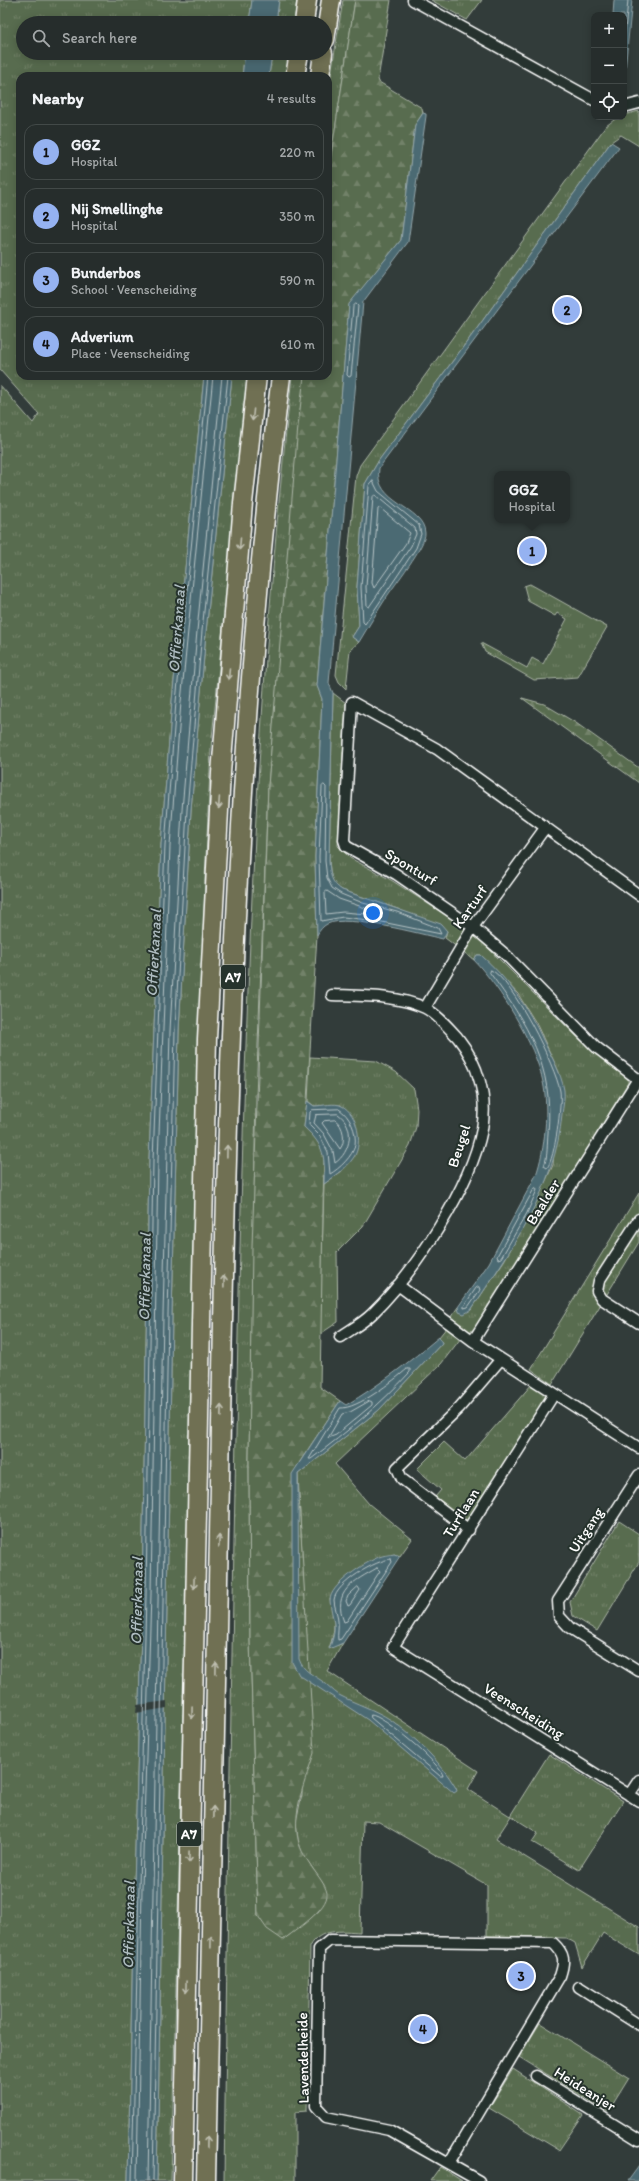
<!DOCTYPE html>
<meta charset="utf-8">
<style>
:root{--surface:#262d2c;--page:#2e3534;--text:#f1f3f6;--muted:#a4a8a9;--line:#424948;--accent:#95b2f1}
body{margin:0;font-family:Itim,sans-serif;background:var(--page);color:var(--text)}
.controls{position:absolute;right:12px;top:12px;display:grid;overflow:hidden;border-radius:8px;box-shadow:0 2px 10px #0003}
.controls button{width:36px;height:36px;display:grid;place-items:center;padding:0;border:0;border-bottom:1px solid var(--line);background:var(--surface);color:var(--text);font:20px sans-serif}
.you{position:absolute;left:373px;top:913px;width:14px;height:14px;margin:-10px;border:3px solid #fff;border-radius:50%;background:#1a73e8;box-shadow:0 0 0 6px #1a73e833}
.badge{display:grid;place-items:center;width:26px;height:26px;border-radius:50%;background:var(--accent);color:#111;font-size:13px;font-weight:700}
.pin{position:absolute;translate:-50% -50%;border:2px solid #fff;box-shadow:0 1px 4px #0006}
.popup{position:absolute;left:494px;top:471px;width:76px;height:52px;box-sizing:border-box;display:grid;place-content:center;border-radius:8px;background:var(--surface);filter:drop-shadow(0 1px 3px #0005);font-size:13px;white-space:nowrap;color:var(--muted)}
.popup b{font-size:15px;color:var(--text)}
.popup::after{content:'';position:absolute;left:50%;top:100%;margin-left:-8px;border:8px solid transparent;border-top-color:var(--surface)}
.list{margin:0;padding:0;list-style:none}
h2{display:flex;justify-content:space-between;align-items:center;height:52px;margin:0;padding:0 16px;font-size:17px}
h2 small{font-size:13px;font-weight:400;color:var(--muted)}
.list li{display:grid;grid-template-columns:26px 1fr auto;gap:12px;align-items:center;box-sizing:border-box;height:56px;margin:0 8px 8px;padding:0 8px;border:1px solid var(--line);border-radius:12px}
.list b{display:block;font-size:15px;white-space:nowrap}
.list p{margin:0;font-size:13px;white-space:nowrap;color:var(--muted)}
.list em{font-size:13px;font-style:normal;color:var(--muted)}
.icon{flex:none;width:22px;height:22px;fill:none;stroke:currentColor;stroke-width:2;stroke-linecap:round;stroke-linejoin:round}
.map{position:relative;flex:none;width:639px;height:2181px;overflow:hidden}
.search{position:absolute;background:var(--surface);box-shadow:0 2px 10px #0003;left:16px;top:16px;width:316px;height:44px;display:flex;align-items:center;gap:10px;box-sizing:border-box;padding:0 14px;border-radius:22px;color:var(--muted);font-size:15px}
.panel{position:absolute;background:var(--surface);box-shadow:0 2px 10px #0003;left:16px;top:72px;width:316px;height:308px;border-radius:12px}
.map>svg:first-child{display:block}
</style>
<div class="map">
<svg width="639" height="2181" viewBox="0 0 639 2181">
<defs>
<pattern id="grass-tufts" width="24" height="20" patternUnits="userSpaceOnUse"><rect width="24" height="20" fill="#596c4f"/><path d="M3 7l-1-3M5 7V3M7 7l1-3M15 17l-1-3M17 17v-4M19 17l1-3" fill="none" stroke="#728269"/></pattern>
<pattern id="forest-firs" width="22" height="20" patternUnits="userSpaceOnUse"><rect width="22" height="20" fill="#596c4f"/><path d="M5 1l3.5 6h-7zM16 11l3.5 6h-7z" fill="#728269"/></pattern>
</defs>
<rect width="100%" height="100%" fill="#323c3a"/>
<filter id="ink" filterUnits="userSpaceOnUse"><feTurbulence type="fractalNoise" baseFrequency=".025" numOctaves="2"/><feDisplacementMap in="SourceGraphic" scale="8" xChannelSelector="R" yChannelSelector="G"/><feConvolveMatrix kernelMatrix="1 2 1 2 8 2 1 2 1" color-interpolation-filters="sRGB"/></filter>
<g filter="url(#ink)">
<path fill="url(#grass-tufts)" stroke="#acb6a7" d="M0 0H252L249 23H23V53H245L242 76H20V376H204L172 701 161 845 149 1160 142 1594 134 1887 128 2181H0V385L33 423 39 414 0 370Z
M279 0H297L294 23H276Z
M343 0H355L328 175V93Z
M431 0H482L467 20Z
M272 53H289L286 76H269Z
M639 111V146L621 135 611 142 478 327 379 460 365 484 357 587 359 626 352 637 359 642 350 650 346 689 339 682 336 675 356 476 360 465 606 126 618 117H624V115Z
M232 376H248L211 748 205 880 171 2181H157L172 1315 179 1031 191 810 206 632Z
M292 376H304L268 786 256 1097 249 1458 250 1638 258 1916 283 1940 319 1911 324 1885 302 1853 298 1839 296 1822 302 1794 308 1672 298 1474 379 1410 442 1343 439 1337 447 1327 461 1338 441 1364 335 1464 369 1504 412 1539 400 1556 394 1554 330 1599C335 1617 336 1631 329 1648L343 1643 327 1671 478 1771 468 1789 510 1816 549 1754 623 1801 579 1870 532 1842 538 1833 511 1816 496 1839 639 1927V1955L603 1933 582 1967 575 1943 566 1938 487 1936V1885L379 1822 363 1821 360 1932C342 1931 319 1928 310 1947L307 2111 295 2112V2181H224C227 1915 232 1648 237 1382 244 1046 254 710 292 376Z
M530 584 607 627 578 677 534 680 485 652 481 643 527 668 532 658 543 664 567 619 557 613 555 616 528 601 524 586Z
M333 693 346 703 338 846 350 858 391 880 483 939 487 947 577 1037 613 1068 615 1067 628 1076V1083L475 1329 469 1332 450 1318 458 1307 471 1310 504 1261 530 1215 553 1165 559 1072 536 1023 518 994 481 955H477L474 960 445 938 447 931 398 909 342 890 335 886 331 878 329 861Z
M310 1057 376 1061 396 1072 414 1089 417 1109 416 1127 410 1146 363 1226 337 1252 338 1322 320 1334 324 1184 342 1171 341 1105 314 1106 308 1101Z
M639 1193V1242L552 1384 531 1369Z
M532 1384 548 1394 468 1523 435 1497 441 1490 417 1469 444 1442 465 1461Z
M619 1521 639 1534V1562L597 1631 573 1616 570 1602Z
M540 2023 629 2078 608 2112 519 2057Z
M513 2069 583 2115 559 2150 489 2108Z
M440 2167 462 2181H430Z"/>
<path fill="url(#forest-firs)" stroke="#acb6a7" d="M355 0H391L378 79 379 82 422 108 423 113 415 125 401 240 349 305 317 685 322 699 315 857 317 935 307 1101 304 1127 316 1138 324 1154 320 1387 340 1401 297 1466 314 1753C306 1779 292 1811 298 1839 300 1851 307 1859 313 1869 318 1876 325 1884 327 1893 329 1909 294 1931 283 1940L267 1929 258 1916 250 1638 249 1458 252 1247 268 786 298 426 304 376H328V175Z
M522 698 544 704 576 723 639 768V783Z"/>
<path fill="#4c6b73" stroke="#94a6ab" d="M252 0H279L276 23H249Z
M614 0H632L624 81V15H613Z
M245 53H272L269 76H242Z
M423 113 426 114V116L408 242 363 302 329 683 333 693 329 861C330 874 331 883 342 890L441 924 447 931 443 939C420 934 348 914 327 924 323 926 319 931 317 935L315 857 322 699 317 686 349 304 401 240 415 125Z
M611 142 619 147 379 468C373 504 424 506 425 533 426 546 394 585 386 598 377 612 368 627 359 642L352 637 359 626 357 587 365 484 379 460 478 327Z
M204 376H232L206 632 191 810 179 1031 172 1315 157 2181H128L134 1887 142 1594 149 1160 161 845 172 701Z
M477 955H481C508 979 528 1007 543 1040 551 1056 561 1072 564 1090 565 1097 563 1107 562 1114 556 1187 511 1250 471 1310L464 1314 459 1312 458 1307 489 1263 536 1175C545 1150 549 1108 543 1082 535 1043 501 989 474 960Z
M307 1101 314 1106C322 1106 335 1102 342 1106 358 1114 363 1143 354 1157 346 1169 335 1176 324 1184 325 1157 325 1146 304 1127Z
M439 1337 442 1343 379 1410 298 1474 299 1659C303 1671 312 1674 322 1681 328 1685 333 1691 339 1695 356 1704 374 1709 391 1720 416 1738 440 1761 456 1788L457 1791 454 1793 368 1720 299 1675 292 1662V1474L340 1401 346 1405C380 1385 409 1362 439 1337Z
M394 1554 400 1556 343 1643 329 1649C339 1625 332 1622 330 1601 329 1585 366 1562 379 1557 384 1555 390 1555 394 1554Z
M639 2166V2181H628Z"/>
<path fill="#323c3a" d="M167 1701V1708L136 1713 137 1705Z"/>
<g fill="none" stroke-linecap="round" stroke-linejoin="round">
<path stroke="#b7c4c7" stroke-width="1" d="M624 44 628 0
M356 304 358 306 351 376 349 377 347 375 353 307Z
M373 481 378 491 419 525 421 534 416 548 365 624 363 622 361 587 369 486Z
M375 495 415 528 416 534 411 546 369 607 367 606 366 587 373 497Z
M380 508 410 533 406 543 374 588 372 583 378 509Z
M324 785 326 787 325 861 327 878 332 888 341 894 363 903 397 912 438 928 441 934 377 921 343 917 321 921 319 857 322 787Z
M327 891 339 899 377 912 378 915 343 912 326 914 325 893Z
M491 970C512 979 556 1067 560 1091 562 1104 555 1158 547 1168L544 1166C548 1156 547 1143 548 1133 554 1066 528 1025 490 973Z
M339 1109C350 1116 357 1132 355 1145 353 1156 339 1169 330 1174L328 1152 320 1136 309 1125 310 1112 312 1110Z
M338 1114C356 1126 351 1152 335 1163L333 1151 324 1134 314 1123 316 1115Z
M335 1120C344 1125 346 1142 340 1149L322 1123 324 1121Z
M536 1188 537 1190 527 1213 501 1258 498 1259 497 1256 534 1189Z
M479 1287 480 1290 468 1307 464 1308V1306L476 1288Z
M407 1369H410V1372C380 1405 347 1432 311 1459H309L340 1408C358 1409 393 1381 407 1369Z
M370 1401 372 1402V1405L336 1435 328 1438 342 1414 350 1412Z
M391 1559 392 1562 341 1639 338 1640C337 1634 339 1628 338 1621 338 1615 334 1606 334 1600 336 1583 376 1560 391 1559Z
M377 1568 380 1571 347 1621 344 1622C332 1591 353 1582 377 1568Z
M358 1587 360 1590 350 1605 348 1606 346 1601 348 1596Z
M371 1715C382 1714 443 1766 443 1776H440L371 1718Z
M132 2181 146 1594 153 1160 165 845 176 702 208 376
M137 2181 142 1887 151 1594 158 1160 170 846 181 702 213 376
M148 2181 163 1315 170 1031 182 810 197 631 222 376
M153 2181 168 1315 175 1031 187 810 202 631 228 376"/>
<defs>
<path id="minor" d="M413 0 594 100
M624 107 639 103
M639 895 437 749 352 702 344 840 346 846 396 874 473 927 506 955 596 1047 639 1080
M332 995C361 996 398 995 425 1008 437 1014 449 1028 458 1038 478 1063 488 1097 482 1129 471 1187 414 1273 372 1314 363 1323 350 1330 340 1337
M425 1008 473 927 545 828
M639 1219 599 1281 597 1291 602 1299 639 1323
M398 1285 473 1341 501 1359 459 1408 397 1468 402 1479 469 1530
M473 1341 638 1079
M501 1359 639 1448
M554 1394 393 1647 639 1801
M639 1475 558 1601 559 1616 570 1628 639 1671
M629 1795 639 1780
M579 1987 639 2025
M536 2076 639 2140
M449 2163 560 1976C565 1961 565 1954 553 1943L330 1940 319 1949 316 2106 326 2117 389 2130 479 2181"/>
<path id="motorway" d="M304 23 307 0
M325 40 331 0
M295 76 299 53
M320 76 323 53
M183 2181 207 1039 221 773 243 503 257 376
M206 2181C211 1948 216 1715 220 1482 226 1113 235 743 281 376"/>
</defs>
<use href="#minor" stroke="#fff" stroke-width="13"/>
<use href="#motorway" stroke="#fff" stroke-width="21"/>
<use href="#minor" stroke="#26332d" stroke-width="10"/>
<use href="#motorway" stroke="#707052" stroke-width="18"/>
</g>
<defs><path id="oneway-shaft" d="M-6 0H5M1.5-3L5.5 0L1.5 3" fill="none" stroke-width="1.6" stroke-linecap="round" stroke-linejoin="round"/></defs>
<g stroke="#bfbfb1">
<use href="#oneway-shaft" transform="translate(253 415) rotate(96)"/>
<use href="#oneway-shaft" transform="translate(240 544) rotate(95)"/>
<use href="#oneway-shaft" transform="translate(229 674) rotate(95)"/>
<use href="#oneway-shaft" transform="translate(219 803) rotate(94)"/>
<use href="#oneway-shaft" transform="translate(227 1151) rotate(-89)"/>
<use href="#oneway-shaft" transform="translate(224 1281) rotate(-89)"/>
<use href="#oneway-shaft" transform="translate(221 1411) rotate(-89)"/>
<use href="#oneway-shaft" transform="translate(219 1541) rotate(-89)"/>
<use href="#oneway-shaft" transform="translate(194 1583) rotate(91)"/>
<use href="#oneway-shaft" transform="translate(216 1668) rotate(-89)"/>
<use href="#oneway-shaft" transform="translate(192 1713) rotate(91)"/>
<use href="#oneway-shaft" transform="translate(213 1812) rotate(-89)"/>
<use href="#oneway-shaft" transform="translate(189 1857) rotate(91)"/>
<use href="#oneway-shaft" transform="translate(211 1942) rotate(-89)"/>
<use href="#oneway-shaft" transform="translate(186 1987) rotate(91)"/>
<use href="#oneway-shaft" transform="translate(207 2142) rotate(-89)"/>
</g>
</g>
<g text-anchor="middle" stroke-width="4" stroke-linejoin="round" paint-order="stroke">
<g fill="#26332d" stroke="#bec2c0" stroke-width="1">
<rect x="221" y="965" width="24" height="24" rx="3"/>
<rect x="177" y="1822" width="24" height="24" rx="3"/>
</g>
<g font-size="14" font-weight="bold" fill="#fff">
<text x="233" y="982">A7</text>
<text x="189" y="1839">A7</text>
</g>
<g font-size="15" fill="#fff" stroke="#26332d">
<text transform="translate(411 867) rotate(31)" y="5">Sponturf</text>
<text transform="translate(470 907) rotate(-55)" y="5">Karturf</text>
<text transform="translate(459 1146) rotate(-72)" y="5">Beugel</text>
<text transform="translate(543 1202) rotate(-58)" y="5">Baalder</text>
<text transform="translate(461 1513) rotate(-58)" y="5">Turflaan</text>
<text transform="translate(586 1530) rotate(-57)" y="5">Uitgang</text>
<text transform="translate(524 1711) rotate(32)" y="5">Veenscheiding</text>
<text transform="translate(303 2058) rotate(-91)" y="5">Lavendelheide</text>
<text transform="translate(585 2089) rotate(32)" y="5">Heideanjer</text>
</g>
<g font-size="16" font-style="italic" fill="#aebcc0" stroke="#26332d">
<text transform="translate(176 629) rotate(-86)" y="6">Offierkanaal</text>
<text transform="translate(153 953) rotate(-87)" y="6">Offierkanaal</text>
<text transform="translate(144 1277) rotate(-89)" y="6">Offierkanaal</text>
<text transform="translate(136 1601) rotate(-89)" y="6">Offierkanaal</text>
<text transform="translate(128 1925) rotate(-89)" y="6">Offierkanaal</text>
</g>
</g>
</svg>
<div class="controls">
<button>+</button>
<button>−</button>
<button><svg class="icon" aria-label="locate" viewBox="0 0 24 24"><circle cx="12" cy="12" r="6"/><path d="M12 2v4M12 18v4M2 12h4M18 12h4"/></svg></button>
</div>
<div class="you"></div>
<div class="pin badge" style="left:532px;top:551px">1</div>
<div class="popup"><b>GGZ</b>Hospital</div>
<div class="pin badge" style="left:567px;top:310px">2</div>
<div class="pin badge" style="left:521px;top:1976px">3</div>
<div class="pin badge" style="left:423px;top:2029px">4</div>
<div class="search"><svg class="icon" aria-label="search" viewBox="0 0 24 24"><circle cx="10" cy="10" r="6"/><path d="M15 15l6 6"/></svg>Search here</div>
<section class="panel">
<h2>Nearby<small>4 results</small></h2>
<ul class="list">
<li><span class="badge">1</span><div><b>GGZ</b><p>Hospital</p></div><em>220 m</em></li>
<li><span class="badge">2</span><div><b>Nij Smellinghe</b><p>Hospital</p></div><em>350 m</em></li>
<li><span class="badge">3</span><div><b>Bunderbos</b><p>School · Veenscheiding</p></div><em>590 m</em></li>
<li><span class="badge">4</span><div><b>Adverium</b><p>Place · Veenscheiding</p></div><em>610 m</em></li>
</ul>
</section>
</div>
